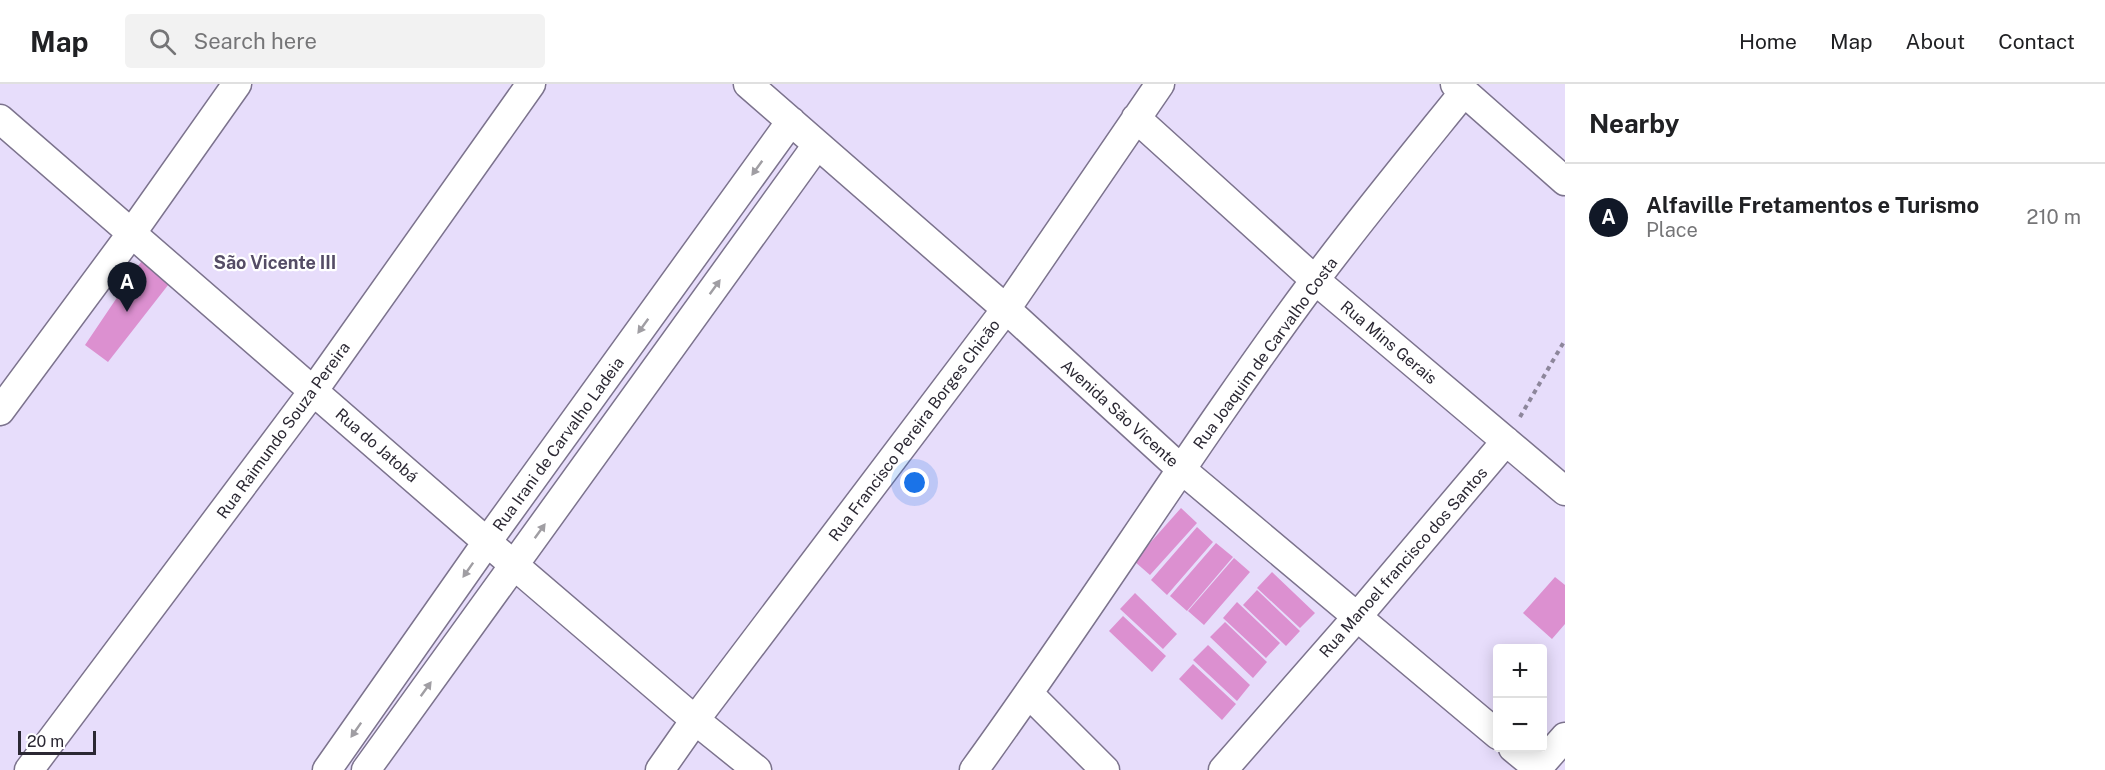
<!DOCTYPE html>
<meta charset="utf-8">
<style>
:root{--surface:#fff;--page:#f2f2f2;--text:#202124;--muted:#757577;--line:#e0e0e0;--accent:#111827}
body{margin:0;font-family:"Public Sans",sans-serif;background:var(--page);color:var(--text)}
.controls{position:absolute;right:18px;bottom:18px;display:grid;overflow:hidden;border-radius:6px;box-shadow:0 3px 15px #0003}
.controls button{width:54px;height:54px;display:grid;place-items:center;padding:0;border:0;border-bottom:2px solid var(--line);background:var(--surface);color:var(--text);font:30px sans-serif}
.scale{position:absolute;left:18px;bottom:15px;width:78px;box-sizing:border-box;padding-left:6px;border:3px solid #2b2833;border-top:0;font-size:16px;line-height:21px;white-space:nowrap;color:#2b2833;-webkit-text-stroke:4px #fff;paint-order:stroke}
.you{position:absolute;left:915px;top:399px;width:21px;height:21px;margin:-15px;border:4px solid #fff;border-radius:50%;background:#1a73e8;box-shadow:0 0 0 9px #1a73e833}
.badge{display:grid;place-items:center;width:39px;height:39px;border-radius:50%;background:var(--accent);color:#fff;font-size:20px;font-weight:700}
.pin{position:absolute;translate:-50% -50px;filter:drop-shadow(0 2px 3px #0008)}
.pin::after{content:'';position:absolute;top:32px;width:21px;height:18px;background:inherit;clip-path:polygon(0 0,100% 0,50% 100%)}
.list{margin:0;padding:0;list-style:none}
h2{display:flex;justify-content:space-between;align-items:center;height:78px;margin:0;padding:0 24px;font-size:26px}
h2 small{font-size:20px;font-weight:400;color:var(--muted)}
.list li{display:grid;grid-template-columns:39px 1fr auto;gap:18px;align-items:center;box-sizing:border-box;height:108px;padding:0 24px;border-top:2px solid var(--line)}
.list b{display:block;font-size:22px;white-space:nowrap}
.list p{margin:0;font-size:20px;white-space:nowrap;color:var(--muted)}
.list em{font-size:20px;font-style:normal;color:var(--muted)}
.icon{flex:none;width:33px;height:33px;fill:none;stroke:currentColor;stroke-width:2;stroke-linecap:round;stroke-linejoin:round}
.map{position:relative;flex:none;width:1565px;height:686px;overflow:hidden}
header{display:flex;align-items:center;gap:36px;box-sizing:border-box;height:84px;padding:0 30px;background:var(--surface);border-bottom:2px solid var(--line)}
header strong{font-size:28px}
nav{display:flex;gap:33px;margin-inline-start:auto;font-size:21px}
.search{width:420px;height:54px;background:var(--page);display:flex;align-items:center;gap:15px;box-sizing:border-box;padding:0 21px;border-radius:6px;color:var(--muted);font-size:22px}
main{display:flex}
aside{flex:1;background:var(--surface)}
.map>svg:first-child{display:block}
</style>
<header>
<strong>Map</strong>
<div class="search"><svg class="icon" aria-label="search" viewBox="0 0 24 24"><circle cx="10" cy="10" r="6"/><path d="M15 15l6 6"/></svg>Search here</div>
<nav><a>Home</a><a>Map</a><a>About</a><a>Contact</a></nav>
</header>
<main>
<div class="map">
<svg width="1565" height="686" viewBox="0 0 1565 686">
<rect width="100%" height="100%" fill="#e7ddfb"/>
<path fill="#dc90d0" d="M145 172 172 196 108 278 85 261Z
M1181 424 1197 439 1150 491 1134 477Z
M1197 443 1213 458 1167 511 1151 496Z
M1216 459 1233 473 1187 527 1170 512Z
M1234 474 1250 488 1204 541 1188 527Z
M1272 488 1315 529 1300 544 1257 504Z
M1555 493 1565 501V540L1552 555 1523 529Z
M1257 506 1300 547 1286 562 1243 521Z
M1135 509 1177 550 1163 565 1120 525Z
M1237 518 1280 559 1266 574 1223 534Z
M1123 532 1166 572 1152 588 1109 547Z
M1225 538 1267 578 1253 594 1210 553Z
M1208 561 1250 601 1237 617 1193 576Z
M1193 580 1236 620 1222 636 1179 595Z"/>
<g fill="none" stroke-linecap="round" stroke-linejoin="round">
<defs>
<path id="street" d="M748 0 1006 225 1181 385 1498 651
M1455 0 1565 97
M1136 34 1315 196 1565 407
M0 35 487 458 695 636 757 686
M0 327 131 150 237 0
M1029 610 1105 686
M1513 664 1540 686
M29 686 314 306 531 0
M327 686 487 458 791 37
M366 686 817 61
M660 686 695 636 1006 225 1160 0
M974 686C1091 525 1196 356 1315 196 1363 132 1414 70 1464 8
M1223 686 1357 533 1506 357
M1536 686 1565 653"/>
</defs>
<use href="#street" stroke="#7c738d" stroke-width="31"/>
<path stroke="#8d869b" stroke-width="4" stroke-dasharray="4.5 4.5" stroke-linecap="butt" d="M1520 333 1565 256"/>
<use href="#street" stroke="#fff" stroke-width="28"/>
</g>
<defs><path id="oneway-solid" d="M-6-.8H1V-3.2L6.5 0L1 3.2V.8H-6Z" transform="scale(1.5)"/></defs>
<g fill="#a09ea3">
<use href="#oneway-solid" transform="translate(757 84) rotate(126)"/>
<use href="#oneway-solid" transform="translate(715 203) rotate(-54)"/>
<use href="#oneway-solid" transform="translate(643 242) rotate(126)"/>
<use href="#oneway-solid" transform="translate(540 447) rotate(-54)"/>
<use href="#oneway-solid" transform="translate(468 486) rotate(125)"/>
<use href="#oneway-solid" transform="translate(426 605) rotate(-54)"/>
<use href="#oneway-solid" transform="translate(356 646) rotate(125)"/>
</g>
<g text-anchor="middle" stroke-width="4.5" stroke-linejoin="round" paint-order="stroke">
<g font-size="16" fill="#2b2833" stroke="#fff">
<text transform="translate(1389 258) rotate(40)" y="6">Rua Mins Gerais</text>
<text transform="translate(1265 269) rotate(-54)" y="6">Rua Joaquim de Carvalho Costa</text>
<text transform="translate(1120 329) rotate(42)" y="6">Avenida São Vicente</text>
<text transform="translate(283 346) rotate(-54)" y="6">Rua Raimundo Souza Pereira</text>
<text transform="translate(914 346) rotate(-53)" y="6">Rua Francisco Pereira Borges Chicão</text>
<text transform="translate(558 360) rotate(-54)" y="6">Rua Irani de Carvalho Ladeia</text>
<text transform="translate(377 361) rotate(41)" y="6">Rua do Jatobá</text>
<text transform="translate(1403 478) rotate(-49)" y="6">Rua Manoel francisco dos Santos</text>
</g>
<g font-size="18" font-weight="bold" fill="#554d66" stroke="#fff">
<text x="275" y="185">São Vicente III</text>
</g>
</g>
</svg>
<div class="controls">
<button>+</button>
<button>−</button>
</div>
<div class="scale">20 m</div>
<div class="you"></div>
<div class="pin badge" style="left:127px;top:228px">A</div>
</div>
<aside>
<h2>Nearby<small></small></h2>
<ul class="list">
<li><span class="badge">A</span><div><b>Alfaville Fretamentos e Turismo</b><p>Place</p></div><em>210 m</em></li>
</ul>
</aside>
</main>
